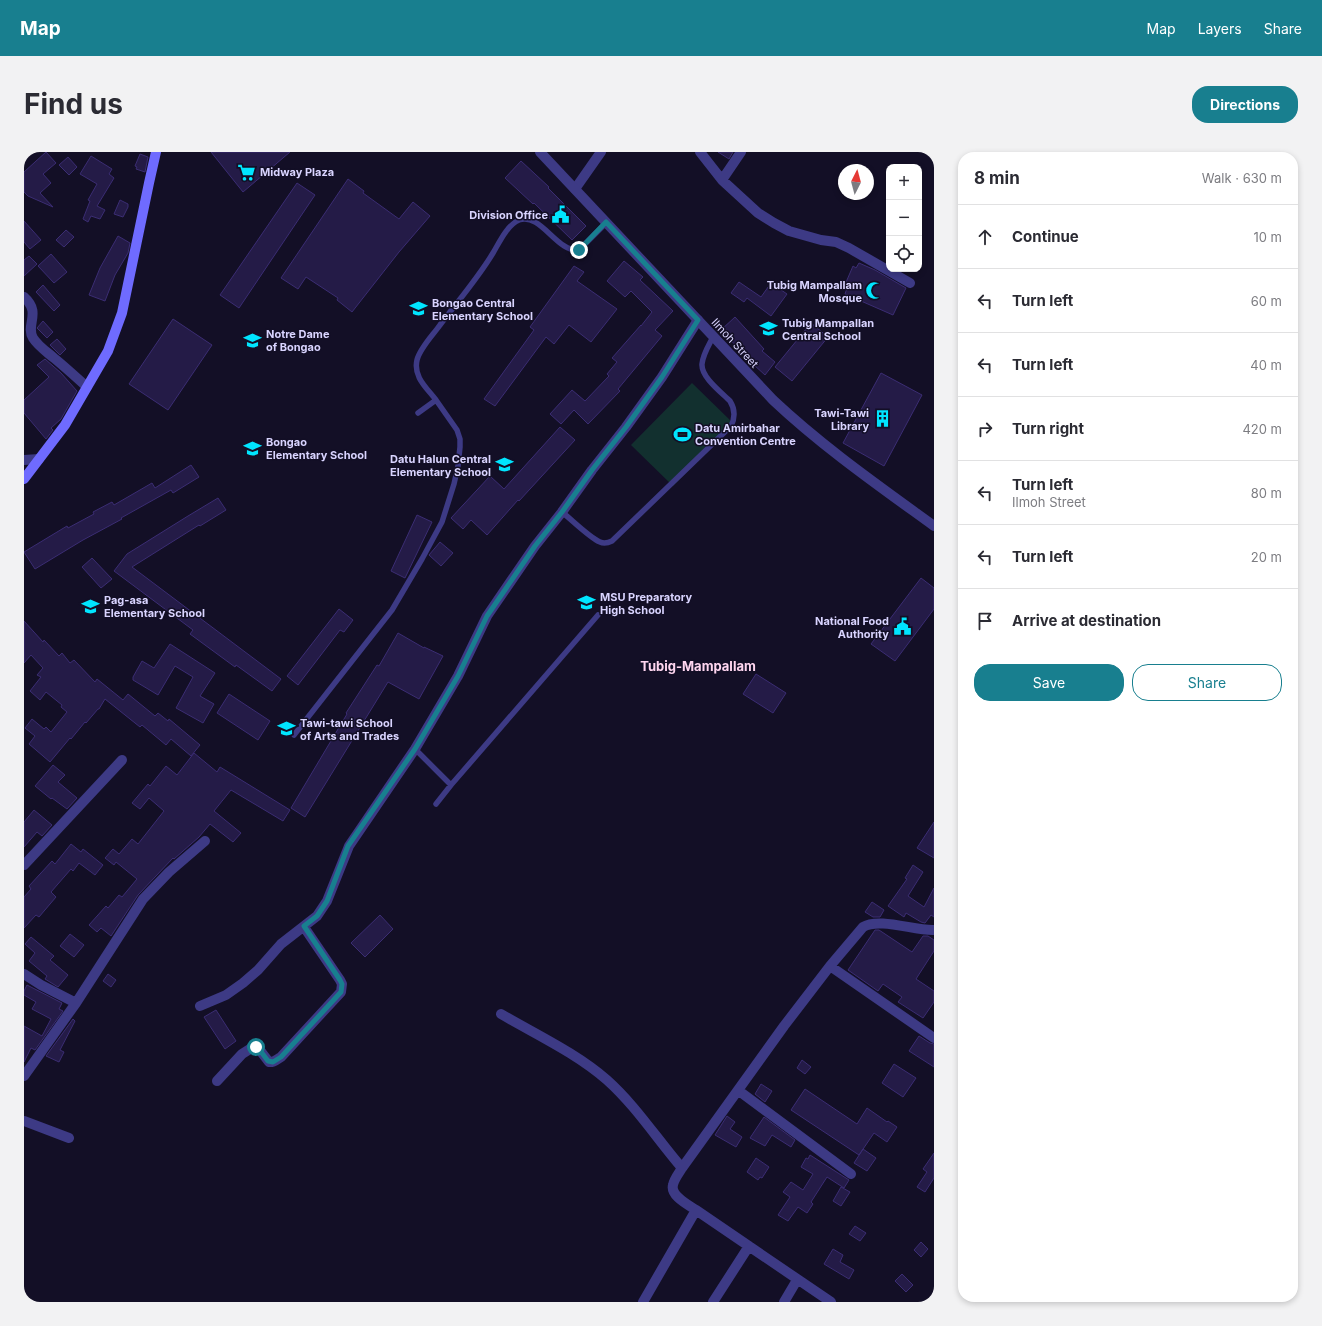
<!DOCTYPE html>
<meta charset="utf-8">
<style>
:root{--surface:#fff;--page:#f2f2f3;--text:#2b2b33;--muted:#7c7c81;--line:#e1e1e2;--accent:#187f8f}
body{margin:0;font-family:Inter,sans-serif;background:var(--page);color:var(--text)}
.controls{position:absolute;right:12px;top:12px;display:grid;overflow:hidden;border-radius:8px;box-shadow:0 2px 6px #0003}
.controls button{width:36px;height:36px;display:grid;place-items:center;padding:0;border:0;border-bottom:1px solid var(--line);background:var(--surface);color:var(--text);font:20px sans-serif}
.compass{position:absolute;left:814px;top:12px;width:36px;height:36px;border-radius:50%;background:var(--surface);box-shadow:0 2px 6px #0003;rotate:6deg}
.stop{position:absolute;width:12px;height:12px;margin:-9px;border:3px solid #187f8f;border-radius:50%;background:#fff}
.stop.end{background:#187f8f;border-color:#fff;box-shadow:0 1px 4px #0008}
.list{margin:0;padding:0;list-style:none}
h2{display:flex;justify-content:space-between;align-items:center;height:52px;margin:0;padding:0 16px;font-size:17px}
h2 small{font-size:13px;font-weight:400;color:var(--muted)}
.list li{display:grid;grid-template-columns:26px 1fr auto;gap:12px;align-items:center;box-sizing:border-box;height:64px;padding:0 16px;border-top:1px solid var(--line)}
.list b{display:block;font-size:15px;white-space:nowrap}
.list p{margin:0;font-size:13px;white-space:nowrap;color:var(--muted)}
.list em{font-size:13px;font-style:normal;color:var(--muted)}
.actions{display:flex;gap:8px;padding:12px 16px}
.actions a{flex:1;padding:9px 0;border:1px solid var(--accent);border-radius:16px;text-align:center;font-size:14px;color:var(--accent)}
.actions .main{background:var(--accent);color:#fff}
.icon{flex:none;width:22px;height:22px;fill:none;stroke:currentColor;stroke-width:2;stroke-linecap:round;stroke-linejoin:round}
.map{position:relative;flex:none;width:910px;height:1150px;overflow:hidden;border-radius:16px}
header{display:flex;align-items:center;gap:24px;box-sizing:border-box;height:56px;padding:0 20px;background:var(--accent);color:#fff}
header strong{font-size:19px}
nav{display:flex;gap:22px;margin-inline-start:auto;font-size:14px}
.intro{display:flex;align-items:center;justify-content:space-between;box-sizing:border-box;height:96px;padding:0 24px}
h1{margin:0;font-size:28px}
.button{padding:10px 18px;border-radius:16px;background:var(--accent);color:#fff;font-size:14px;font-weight:700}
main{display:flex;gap:24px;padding:0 24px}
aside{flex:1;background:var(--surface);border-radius:16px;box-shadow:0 2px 6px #0003}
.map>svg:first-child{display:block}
</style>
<header>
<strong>Map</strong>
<nav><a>Map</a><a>Layers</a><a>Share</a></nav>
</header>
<div class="intro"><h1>Find us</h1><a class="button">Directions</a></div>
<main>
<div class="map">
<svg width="910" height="1150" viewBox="0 0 910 1150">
<rect width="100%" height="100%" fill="#130f26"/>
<path fill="#12302f" d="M668 231 710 272 649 334 607 293Z"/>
<path fill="#241b47" stroke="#3b2d73" d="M22 0 32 11 19 22 27 31 16 41 29 55 4 44 0 40V20Z
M187 0H266L219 40Z
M694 0H709L705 7Z
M116 2 124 5 121 20 112 17 113 15 111 14Z
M67 4 88 17 85 22 90 26 73 54 81 58 76 67 67 64 64 70 59 67 66 49 64 48 73 32 56 22Z
M44 5 53 15 45 23 35 13Z
M497 9 525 35 524 36 562 74 548 88 510 51 509 52 481 26Z
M324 27 340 39 339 41 375 67 389 50 406 64 375 100 328 160 313 148 314 146 282 125 274 137 257 126Z
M273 31 291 43 215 156 196 143Z
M96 48 104 52V55L99 65 90 62Z
M0 69 17 88 6 97 0 90Z
M42 78 50 85 40 95 32 88Z
M94 84 106 91 104 101 91 123 81 149 65 143 76 116Z
M27 102 43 120 30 131 14 114Z
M5 104 13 112 0 124V108Z
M600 109 619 125 616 128 649 159 631 178 638 184 594 237 596 239 564 272 550 258 537 272 526 262 548 238 561 249 585 224 583 222 593 210 588 206 617 173V174L628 160 607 139 601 145 583 129Z
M835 111 851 118 882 136 869 163 821 142 823 136 820 135 829 114 832 116Z
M550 114 560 120 553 129 593 157 567 190 545 173 530 192 522 185 471 254 460 247 510 178 506 175Z
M715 130 737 145 747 131 763 142 747 164 723 146 720 150 707 141Z
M19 133 36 153 30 159 12 140Z
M711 165 740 197 738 199 751 210 741 223 730 213 697 178Z
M149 167 188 193 144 258 105 232Z
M19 169 29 180 23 186 13 176Z
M787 171 804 185 768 229 751 215Z
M33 187 42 197 36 203 26 193Z
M21 207 37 221 53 239 37 267 27 276 29 278 22 287 0 261V248L25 225 13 213Z
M857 221 898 243 860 314 819 291Z
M536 275 551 288 495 349 494 348 463 383 447 368 439 377 427 366 466 324 480 337Z
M167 313 175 325 149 341 147 338 97 366 98 367 59 388 11 417 0 400 43 374 44 376 70 362 69 360 88 350 90 353 128 331 131 336Z
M194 346 202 358 176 374 175 373 108 415 257 527 248 539 212 513 211 515 166 482 169 478 90 419 103 402 164 364Z
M393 363 408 370 381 426 367 419Z
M416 390 429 401 417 414 405 403Z
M68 406 88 427 77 436 58 415Z
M897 426 910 436V457L871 509 847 492Z
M315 457 329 468 320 480 316 478 274 533 263 524Z
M0 469 19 490 20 488 35 504 38 501 46 511 50 508 71 530 73 527 99 548 104 542 131 564 134 561 144 569 145 567 176 593 167 604 147 587 142 593 118 573 116 575 81 547 75 557H74L62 571 61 570 47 587 46 586 26 610 5 592 11 584 1 576 8 567 20 577 22 575 27 580 43 560 37 555 38 553 22 540 16 548 6 539 17 525 13 523 19 516 7 503 0 511Z
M374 481 400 496V495L419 504 395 547 364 530 281 665 267 656 323 562 322 561 353 513 355 514Z
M146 492 191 521 176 544 190 552 179 571 152 556 169 525 151 514 134 543 109 528V525L118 509 130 516Z
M732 522 762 541 749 561 719 542Z
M205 542 246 569 234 588 193 561Z
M170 601 193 620 196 615 266 658 259 669 207 638 190 659 217 681 209 690 186 672 175 685 150 707 149 706 114 743 87 784 77 776 73 780 65 773 82 754 84 756 95 743 98 745 113 727 92 710 90 713 81 706 89 697 95 702 108 687 114 692 140 659 125 646 116 657 108 651 124 632 126 634 142 614 153 623Z
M29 613 41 623 34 630 53 646 43 657 28 646 27 647 11 634Z
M10 658 28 673 18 684 13 680 0 695V670Z
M910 670V706L893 696Z
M47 692 57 700 59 697 79 713 71 723 55 711 49 719 47 717 27 740 32 745 15 765 12 763 0 776V745L7 737 5 734 28 709 31 712Z
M889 713 899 720 884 744 900 755 910 736V765L907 763 901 771 897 770 882 761 880 765 864 754 883 727 881 726Z
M848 750 860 758 856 765H849L841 760Z
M356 763 369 777 341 805 327 791Z
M851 778H855L888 800 899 784H904L910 788V799L892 827 910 839V850L899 866 874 850 878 845 859 832 854 839 824 818Z
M46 782 60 793 50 805 36 794Z
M7 785 30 804 26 808 44 823 34 835 21 827 23 824 5 809 11 801 1 792Z
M84 822 92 828 87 835 79 829Z
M3 833 38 851 35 857 39 859 11 898 7 896 0 910V874L18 884 27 867 8 857 12 850 0 843V839Z
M192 858 212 889 201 897 180 865Z
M49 867 51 869 36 898 40 900 35 910 22 904Z
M895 884 906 891 910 892V915L885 899Z
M778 908 787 915 781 922 773 916Z
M870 912 892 926 879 945 858 931Z
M737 932 748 939 741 950 731 942Z
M781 937 833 972 843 956 863 970 864 969 873 975 863 990 850 981 835 1003 767 958Z
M703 964 711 970 706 977 718 985 712 995 691 983Z
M740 965 771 988 767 995 748 983 741 994 726 986Z
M839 997 852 1006 843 1019 830 1011Z
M910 1001V1026L901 1040 893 1035 903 1020 899 1017Z
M786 1003 825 1028 820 1036 803 1025 787 1050 789 1052 783 1061 774 1055 764 1069 754 1063 766 1045 759 1040 767 1030 779 1038 789 1022 777 1015 782 1006 784 1007Z
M732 1006 745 1015 738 1026 736 1025 734 1028 723 1020Z
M817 1035 826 1040 817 1054 809 1049Z
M831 1074 842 1081 836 1089 825 1082Z
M897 1090 904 1097 897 1105 890 1098Z
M809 1097 819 1103 816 1110 830 1118 825 1127 800 1112Z
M878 1122 889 1133 882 1140 871 1129Z"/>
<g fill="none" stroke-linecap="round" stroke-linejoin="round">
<path stroke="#3d3a85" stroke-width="5.5" d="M394 261 412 248C403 236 389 225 393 208 396 196 409 183 416 173 434 149 454 126 469 101 475 91 483 73 495 68 517 60 533 101 555 98L582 71
M538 360C548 368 566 386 576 390 580 392 584 391 588 389L707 274C711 266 711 257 706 249 697 240 677 225 678 212 679 202 685 193 689 185
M270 583 368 458 398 407 418 370 430 332 434 314 436 295V287L433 278 412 248
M391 597 427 633
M412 652 427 633 574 463"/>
<path stroke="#3d3a85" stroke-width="10" d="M676 0 698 28 734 61 750 71 765 79 797 88 812 90 825 96 886 131
M698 28 717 0
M551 37 577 0
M0 145C18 161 1 173 9 186 14 194 23 200 30 206 41 215 52 225 63 235
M0 308 15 307
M0 713 98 608
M806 814 910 886
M0 822 17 833 52 851
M176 854 202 843 219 831 234 818 257 792 293 764 303 749 325 694 391 597 434 524 463 464 511 394 538 360 568 318 602 275 638 225 674 168
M477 862C513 883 552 901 583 928 612 954 633 987 658 1016
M0 924 52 851 119 747 145 720 181 689
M193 929 218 902 229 895 235 897 245 910C250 911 253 907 257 905L317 840 318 832 316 828 280 775
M715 939 827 1022
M0 969 45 986
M619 1150 672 1058
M689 1150 725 1094
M760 1150 773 1128
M807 1150 672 1058C665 1053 646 1044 649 1033 650 1027 655 1021 658 1016L760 874 806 814 839 775C855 765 891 779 910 778"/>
<path stroke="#3d3a85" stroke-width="10" d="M516 0 749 248C799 295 855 334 910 374"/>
<path stroke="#6f6bff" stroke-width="10" d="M0 327 41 273 84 199 98 161 125 31 132 0"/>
</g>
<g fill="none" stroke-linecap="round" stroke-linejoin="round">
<path stroke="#187f8f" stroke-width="5" d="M232 895 235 897 244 909 249 910 257 905 317 840 318 832 316 828 280 774 293 764 303 749 324 694 391 597 434 524 463 464 511 394 538 360 568 318 602 275 638 225 674 168 582 70 555 98"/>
</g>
<defs>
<symbol id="supermarket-bare" viewBox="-9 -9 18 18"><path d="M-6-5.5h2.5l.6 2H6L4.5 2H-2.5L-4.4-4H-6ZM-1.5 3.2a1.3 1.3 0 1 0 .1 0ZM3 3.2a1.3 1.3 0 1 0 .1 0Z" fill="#00e5ff" stroke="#130f26" stroke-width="2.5" paint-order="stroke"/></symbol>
<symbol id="civic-bare" viewBox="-9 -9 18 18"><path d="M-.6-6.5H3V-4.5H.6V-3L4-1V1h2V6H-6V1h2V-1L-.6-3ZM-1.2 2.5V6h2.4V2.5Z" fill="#00e5ff" stroke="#130f26" stroke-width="2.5" paint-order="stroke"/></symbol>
<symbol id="mosque-bare" viewBox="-9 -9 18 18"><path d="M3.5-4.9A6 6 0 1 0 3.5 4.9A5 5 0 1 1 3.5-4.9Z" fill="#00e5ff" stroke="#130f26" stroke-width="2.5" paint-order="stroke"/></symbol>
<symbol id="school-bare" viewBox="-9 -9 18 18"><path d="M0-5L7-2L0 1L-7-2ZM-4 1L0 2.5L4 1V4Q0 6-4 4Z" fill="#00e5ff" stroke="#130f26" stroke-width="2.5" paint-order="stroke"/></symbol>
<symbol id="building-bare" viewBox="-9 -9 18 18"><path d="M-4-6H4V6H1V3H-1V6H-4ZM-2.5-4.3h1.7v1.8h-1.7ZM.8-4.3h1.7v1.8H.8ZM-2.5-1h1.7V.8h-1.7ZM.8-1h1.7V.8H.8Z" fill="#00e5ff" stroke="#130f26" stroke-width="2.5" paint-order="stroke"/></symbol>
<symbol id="stadium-bare" viewBox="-9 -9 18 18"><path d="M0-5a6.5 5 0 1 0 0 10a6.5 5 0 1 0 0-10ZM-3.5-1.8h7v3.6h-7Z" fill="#00e5ff" stroke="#130f26" stroke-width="2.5" paint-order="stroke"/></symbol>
</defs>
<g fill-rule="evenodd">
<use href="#supermarket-bare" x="210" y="8" width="25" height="25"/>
<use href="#civic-bare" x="524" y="50" width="25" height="25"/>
<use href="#mosque-bare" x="838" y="126" width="25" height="25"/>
<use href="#school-bare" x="382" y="144" width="25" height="25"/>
<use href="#school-bare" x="732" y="164" width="25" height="25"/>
<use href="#school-bare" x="216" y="176" width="25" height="25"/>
<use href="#building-bare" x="846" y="254" width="25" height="25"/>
<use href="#stadium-bare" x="646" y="270" width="25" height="25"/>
<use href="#school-bare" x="216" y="284" width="25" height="25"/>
<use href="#school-bare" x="468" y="300" width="25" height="25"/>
<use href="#school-bare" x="550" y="438" width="25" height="25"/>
<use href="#school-bare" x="54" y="442" width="25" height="25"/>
<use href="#civic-bare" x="866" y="462" width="25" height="25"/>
<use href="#school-bare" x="250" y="564" width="25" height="25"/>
</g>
<g text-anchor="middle" stroke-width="3" stroke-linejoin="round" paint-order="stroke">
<g font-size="11" font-weight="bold" fill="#d9d4ff" stroke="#130f26" text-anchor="start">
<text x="236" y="24">Midway Plaza</text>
<text x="524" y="67" text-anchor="end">Division Office</text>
<text x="838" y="137" text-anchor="end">Tubig Mampallam<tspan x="838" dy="13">Mosque</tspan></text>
<text x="408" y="155">Bongao Central<tspan x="408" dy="13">Elementary School</tspan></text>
<text x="758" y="175">Tubig Mampallan<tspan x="758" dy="13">Central School</tspan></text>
<text x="242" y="186">Notre Dame<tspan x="242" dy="13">of Bongao</tspan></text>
<text x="845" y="265" text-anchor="end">Tawi-Tawi<tspan x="845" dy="13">Library</tspan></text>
<text x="671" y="280">Datu Amirbahar<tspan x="671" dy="13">Convention Centre</tspan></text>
<text x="242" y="294">Bongao<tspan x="242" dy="13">Elementary School</tspan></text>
<text x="467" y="311" text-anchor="end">Datu Halun Central<tspan x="467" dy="13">Elementary School</tspan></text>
<text x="576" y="449">MSU Preparatory<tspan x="576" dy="13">High School</tspan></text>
<text x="80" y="452">Pag-asa<tspan x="80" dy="13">Elementary School</tspan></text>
<text x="865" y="473" text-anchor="end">National Food<tspan x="865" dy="13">Authority</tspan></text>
<text x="276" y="575">Tawi-tawi School<tspan x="276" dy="13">of Arts and Trades</tspan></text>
</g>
<g font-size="11" fill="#d9d4ff" stroke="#130f26">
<text transform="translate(711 191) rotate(47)" y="4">Ilmoh Street</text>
</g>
<g font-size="13" font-weight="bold" fill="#ffd6f0" stroke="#130f26">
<text x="674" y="519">Tubig-Mampallam</text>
</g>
</g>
</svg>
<div class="controls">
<button>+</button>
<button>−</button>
<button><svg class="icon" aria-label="locate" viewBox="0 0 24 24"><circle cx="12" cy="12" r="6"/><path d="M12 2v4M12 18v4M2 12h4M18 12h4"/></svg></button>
</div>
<svg class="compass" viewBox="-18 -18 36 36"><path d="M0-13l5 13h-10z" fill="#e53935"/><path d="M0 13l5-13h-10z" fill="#7c7c81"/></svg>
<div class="stop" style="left:232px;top:895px"></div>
<div class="stop end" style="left:555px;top:98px"></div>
</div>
<aside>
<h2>8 min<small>Walk · 630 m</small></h2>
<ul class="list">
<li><svg class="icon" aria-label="ahead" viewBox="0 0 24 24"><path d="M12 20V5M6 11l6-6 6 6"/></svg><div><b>Continue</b></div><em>10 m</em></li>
<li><svg class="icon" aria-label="left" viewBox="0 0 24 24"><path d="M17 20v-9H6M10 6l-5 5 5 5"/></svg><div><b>Turn left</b></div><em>60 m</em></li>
<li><svg class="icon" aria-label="left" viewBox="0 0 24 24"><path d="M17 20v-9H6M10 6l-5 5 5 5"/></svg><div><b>Turn left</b></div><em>40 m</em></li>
<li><svg class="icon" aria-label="right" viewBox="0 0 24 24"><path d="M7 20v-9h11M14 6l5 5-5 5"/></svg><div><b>Turn right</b></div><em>420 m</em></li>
<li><svg class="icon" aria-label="left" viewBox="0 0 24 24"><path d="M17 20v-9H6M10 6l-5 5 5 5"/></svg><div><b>Turn left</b><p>Ilmoh Street</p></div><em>80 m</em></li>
<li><svg class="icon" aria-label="left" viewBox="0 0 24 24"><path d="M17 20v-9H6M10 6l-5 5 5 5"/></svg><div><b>Turn left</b></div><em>20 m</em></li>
<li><svg class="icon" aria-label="arrive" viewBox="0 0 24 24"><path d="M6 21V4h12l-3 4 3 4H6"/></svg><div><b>Arrive at destination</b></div></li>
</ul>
<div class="actions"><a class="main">Save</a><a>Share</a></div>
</aside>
</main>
